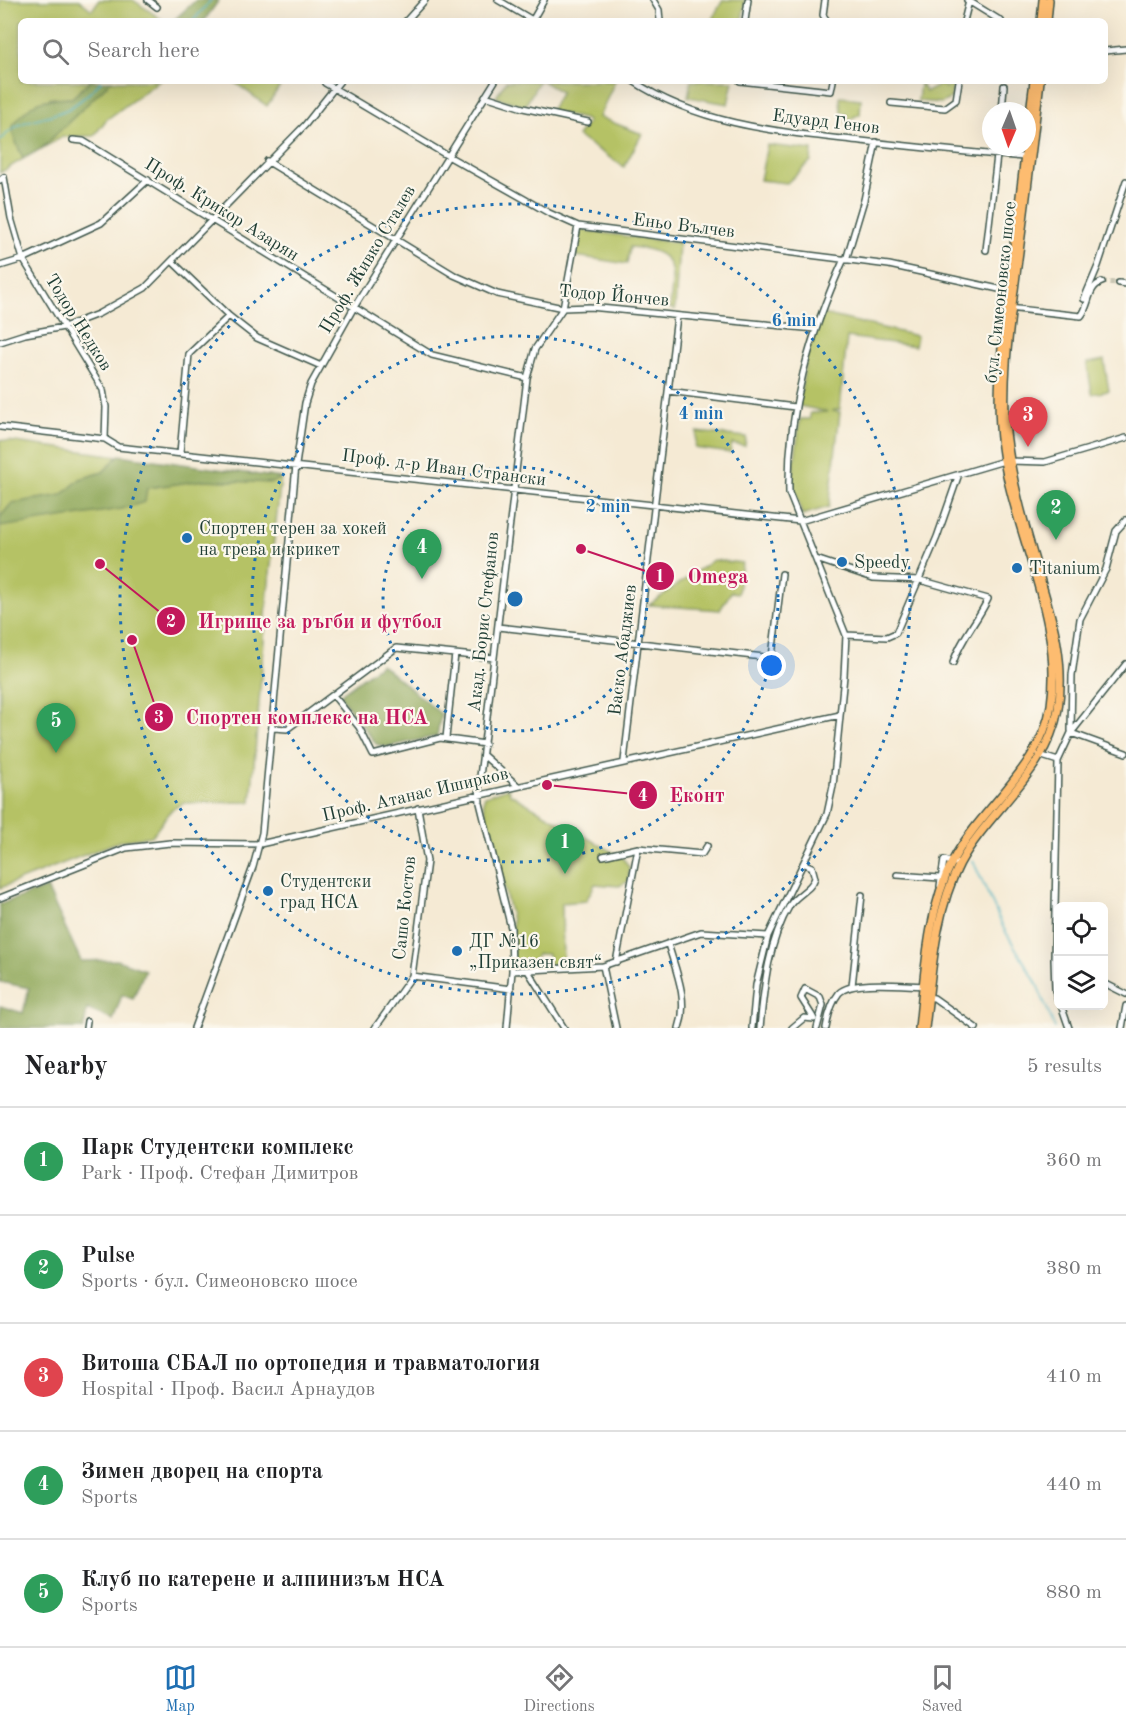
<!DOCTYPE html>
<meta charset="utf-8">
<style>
:root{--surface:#fff;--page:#f6f6f6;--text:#202124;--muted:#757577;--line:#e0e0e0;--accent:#1f6fb2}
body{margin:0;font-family:"Old Standard TT",serif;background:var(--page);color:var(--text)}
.controls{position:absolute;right:18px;bottom:18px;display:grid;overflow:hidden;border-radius:9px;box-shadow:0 6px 24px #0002}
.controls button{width:54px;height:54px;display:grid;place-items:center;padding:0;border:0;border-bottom:2px solid var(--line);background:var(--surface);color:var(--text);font:30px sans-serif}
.compass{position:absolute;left:982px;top:102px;width:54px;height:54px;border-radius:50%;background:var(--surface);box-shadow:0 6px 24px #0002;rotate:182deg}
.you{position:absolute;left:772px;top:666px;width:21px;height:21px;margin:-15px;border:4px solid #fff;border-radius:50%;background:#1a73e8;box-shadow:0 0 0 9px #1a73e833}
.badge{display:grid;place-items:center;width:39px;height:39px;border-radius:50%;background:var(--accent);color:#fff;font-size:20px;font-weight:700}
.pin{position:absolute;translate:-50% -50px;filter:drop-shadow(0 2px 3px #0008)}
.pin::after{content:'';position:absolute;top:32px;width:21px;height:18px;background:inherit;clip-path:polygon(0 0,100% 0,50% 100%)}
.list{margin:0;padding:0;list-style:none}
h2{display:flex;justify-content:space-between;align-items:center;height:78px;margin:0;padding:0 24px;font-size:26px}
h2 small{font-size:20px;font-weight:400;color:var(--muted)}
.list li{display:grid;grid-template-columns:39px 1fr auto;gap:18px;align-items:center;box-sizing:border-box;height:108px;padding:0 24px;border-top:2px solid var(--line)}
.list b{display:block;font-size:22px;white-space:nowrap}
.list p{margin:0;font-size:20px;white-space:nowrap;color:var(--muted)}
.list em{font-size:20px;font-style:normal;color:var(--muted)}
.icon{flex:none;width:33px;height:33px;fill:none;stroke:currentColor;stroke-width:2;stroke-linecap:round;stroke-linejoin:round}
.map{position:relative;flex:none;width:1126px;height:1028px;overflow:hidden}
.search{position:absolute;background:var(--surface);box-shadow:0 6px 24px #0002;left:18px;right:18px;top:18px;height:66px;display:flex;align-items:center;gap:15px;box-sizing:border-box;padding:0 21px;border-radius:9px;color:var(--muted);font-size:22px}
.sheet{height:618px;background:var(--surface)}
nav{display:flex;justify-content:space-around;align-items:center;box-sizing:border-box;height:84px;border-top:2px solid var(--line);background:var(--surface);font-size:16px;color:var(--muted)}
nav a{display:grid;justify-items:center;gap:3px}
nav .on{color:var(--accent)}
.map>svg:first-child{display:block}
</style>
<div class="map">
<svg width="1126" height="1028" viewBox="0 0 1126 1028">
<rect width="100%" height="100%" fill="#fbf7ec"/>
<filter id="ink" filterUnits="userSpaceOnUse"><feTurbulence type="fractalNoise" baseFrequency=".0167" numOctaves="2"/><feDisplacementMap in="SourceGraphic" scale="12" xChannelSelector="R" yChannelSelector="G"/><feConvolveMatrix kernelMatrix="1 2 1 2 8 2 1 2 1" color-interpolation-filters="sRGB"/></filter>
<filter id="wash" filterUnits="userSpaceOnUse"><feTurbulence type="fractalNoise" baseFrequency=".008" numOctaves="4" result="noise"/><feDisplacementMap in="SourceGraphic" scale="24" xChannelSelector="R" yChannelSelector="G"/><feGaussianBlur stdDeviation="1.35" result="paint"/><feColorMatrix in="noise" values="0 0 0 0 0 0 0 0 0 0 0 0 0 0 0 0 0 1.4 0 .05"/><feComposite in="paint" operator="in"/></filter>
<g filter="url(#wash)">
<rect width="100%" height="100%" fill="#f5ead4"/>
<path fill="#b5c265" stroke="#6a804c" stroke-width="1.5" d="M0 0H79L92 10 99 0H133L164 21H21V81H90L72 98H50L13 135 23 159 0 173Z
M723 0H745L742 21H711Z
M111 81H159L106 120 94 136 62 137 41 149Z
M233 81H283L267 106Z
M506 81H539L525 106 496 97Z
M542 81H615L599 117 642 134 624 167 577 136 588 122 584 119 550 111 561 92Z
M691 81H733L728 104 688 97Z
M920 83 926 92 942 84 945 88 953 84 951 98 942 103 918 101Z
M840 97 861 99 860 114 850 119 849 124 846 123 847 114 841 113Z
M767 145 812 150 811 161 787 183 760 180Z
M580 230 679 243 675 310 670 308C674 268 677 250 630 247L627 264 575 256Z
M823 314 917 336 915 346 847 337 840 409 832 411 840 412 829 507 802 515 792 481 800 419H810V413L828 412 799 406 811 324Z
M1104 360 1109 391 1092 394 1087 363Z
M697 432 746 437 745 446 732 444 730 453 695 448Z
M0 440 281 478 268 591 251 802 183 803 171 810 152 836 120 841 0 888Z
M713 560 742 563 738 593 731 592 720 610 649 605Z
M508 788 510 794 623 858 629 867V881L619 886 595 884 586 901 562 903 563 963 550 965 548 954H538L528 966 514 967 512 920 483 802 485 796Z"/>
<path fill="#90a85a" stroke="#587247" stroke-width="1.5" d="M196 0H219L204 21H173Z
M90 81H111L41 149 23 159 13 135V125C35 99 38 99 72 98Z
M119 455 281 478 272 483 205 480 147 488 145 502 121 509 0 527V517L12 503 62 495 80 479 103 472Z
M381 664 441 714 437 736 386 747 376 744 341 697 342 693Z
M47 888 81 961 117 960 145 970 133 999 122 995 113 1020 87 1009 84 1028H0V1006L23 1013 29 988 0 982V904Z"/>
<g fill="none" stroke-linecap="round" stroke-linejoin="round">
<path stroke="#46b2c4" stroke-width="1.5" d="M193 21 211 0
M0 141C21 115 43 121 68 109 78 103 94 90 101 81
M973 861 1004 929 1036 982 1055 1028"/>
</g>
</g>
<g filter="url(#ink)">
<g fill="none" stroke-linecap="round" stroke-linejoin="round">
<path stroke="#cac7b4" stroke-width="5" stroke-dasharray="5 2.5" stroke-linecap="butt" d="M1102 282 1119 283"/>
<defs>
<path id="minor" d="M148 0 157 7
M498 0 534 21
M653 0 659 10 660 21
M825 0 823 15 827 21
M967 0 1001 21
M406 21 425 0
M532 21 544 0
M745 21 748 0
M964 21 969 1
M1105 51 1126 49
M633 81C701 126 782 132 861 141 915 147 970 153 1025 157
M740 81 831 91 833 81
M325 83 448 156 549 213 578 226 889 265 1008 291
M485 96 523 108 588 122
M891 103 945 108 956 100 959 81
M1002 111 1004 86
M73 140 83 141 432 355 527 378
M267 161 454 275 497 294 563 308 590 307 815 329
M0 180 4 177 11 218 23 259 103 390 106 407 105 439
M986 250 998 147
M846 260 864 200 876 142
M173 262 229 316 257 338 321 366
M0 266 23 259 101 223 148 180
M1119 283 1126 284
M1084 299 1098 266 1126 181
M1008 308 1081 316C1090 306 1087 287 1102 282
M0 342 25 334 64 327 98 314 145 288 305 125 340 81
M668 391 795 407
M0 427 105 439 118 447 800 521 1004 461 1045 462 1126 438
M180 453 189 354 229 316
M816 559 873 578 920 580 988 599C977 622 961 638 953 663
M498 627 772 658
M846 635 887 637 896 633 937 537 959 474
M771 665 782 574
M333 695 359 727 373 755 440 738 485 744
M274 728 287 729 396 648 494 658
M1071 731 1072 675 1080 619 1106 569 1116 531 1126 520
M1071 733 1126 753
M446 738 455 654
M483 755 518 786
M1039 755 1058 761
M624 761 677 316
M603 856 638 848 702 854 707 846
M897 875 940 878
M940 886 944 860 955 863
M0 898 126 848 170 843 260 844 840 715
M668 944C676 971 689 1000 679 1028
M616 962 638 848
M603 966 616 1028
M512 971 603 966 701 932 768 936
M528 971 564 1028
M412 976 427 861 418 808
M412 976 511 989
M1104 983 1126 994
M852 986 862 895
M927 997 934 998 976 1028
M1058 1000 1055 990 1054 959 1058 761 1071 733 1126 664
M1061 1005 1069 1028
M813 1017 801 998 805 989 820 997 823 1005 817 1028
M86 1028 87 1021
M194 1028 253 867 262 833 296 465 305 403 311 384 353 309 495 81
M375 1028 412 976
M507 1028 512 971 511 928 480 803 479 785 527 378 535 349 563 308 578 226
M752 1028 756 985 768 936 827 814 833 786 844 676 846 635 789 493C787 411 810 334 844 259
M760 1028C764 987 768 942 790 905 797 894 811 890 815 878L812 867 805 864
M792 1028 804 1018 814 1019
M826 1028C828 1016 831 1003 839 993 853 979 907 986 927 986
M1122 1028 1126 1006"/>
<path id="major" d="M1041 21 1043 0
M1047 21 1049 0
M1027 136 1034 81
M919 1028C925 973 927 911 953 860 981 808 1042 767 1051 705 1064 617 1013 533 1002 447 995 395 1002 346 1008 294 1014 245 1020 196 1026 147
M925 1028C932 973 934 914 960 863 989 810 1048 771 1058 709 1066 659 1051 615 1037 568 1024 523 1011 479 1006 432 1001 374 1011 316 1018 259 1026 200 1033 140 1040 81"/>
</defs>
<use href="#minor" stroke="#3f574c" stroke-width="8"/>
<use href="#major" stroke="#3f574c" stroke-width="10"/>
<use href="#minor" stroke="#fff" stroke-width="5"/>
<use href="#major" stroke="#fdbc70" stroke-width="7"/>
</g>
</g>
<g fill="none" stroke="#1f6fb2" stroke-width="3" stroke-dasharray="3 6">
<circle cx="515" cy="599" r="132"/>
<circle cx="515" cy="599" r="263"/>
<circle cx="515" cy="599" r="395"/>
</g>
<g fill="#1f6fb2" stroke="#fbf7ec" stroke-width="2">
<circle cx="187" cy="538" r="6"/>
<circle cx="842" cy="562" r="6"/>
<circle cx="1017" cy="568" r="6"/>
<circle cx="268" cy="891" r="6"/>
<circle cx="457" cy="951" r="6"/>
</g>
<g text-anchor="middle" stroke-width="4.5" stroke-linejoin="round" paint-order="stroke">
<g font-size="18" fill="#1f3d34" stroke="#fbf7ec">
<text transform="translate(826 121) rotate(7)" y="6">Едуард Генов</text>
<text transform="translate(222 209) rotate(32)" y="6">Проф. Крикор Азарян</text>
<text transform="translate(684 225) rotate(7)" y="6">Еньо Вълчев</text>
<text transform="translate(367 259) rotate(-59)" y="6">Проф. Живко Сталев</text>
<text transform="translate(1000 292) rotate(-84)" y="6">бул. Симеоновско шосе</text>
<text transform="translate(614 295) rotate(5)" y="6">Тодор Йончев</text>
<text transform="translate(79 322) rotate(58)" y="6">Тодор Недков</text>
<text transform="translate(444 467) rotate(7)" y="6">Проф. д-р Иван Странски</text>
<text transform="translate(483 622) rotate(-84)" y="6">Акад. Борис Стефанов</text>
<text transform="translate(622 650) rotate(-83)" y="6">Васко Абаджиев</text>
<text transform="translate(415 794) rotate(-13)" y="6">Проф. Атанас Иширков</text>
<text transform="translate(404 908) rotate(-84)" y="6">Сашо Костов</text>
</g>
<g font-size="18" fill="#1f3d34" stroke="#fbf7ec" text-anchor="start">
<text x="199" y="534">Спортен терен за хокей<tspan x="199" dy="21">на трева и крикет</tspan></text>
<text x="854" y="568">Speedy</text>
<text x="1029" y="574">Titanium</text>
<text x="280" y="887">Студентски<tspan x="280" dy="21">град НСА</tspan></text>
<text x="469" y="947">ДГ №16<tspan x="469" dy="21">„Приказен свят“</tspan></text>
</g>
</g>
<circle cx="515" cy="599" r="9" fill="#1f6fb2" stroke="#fbf7ec" stroke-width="3"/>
<g font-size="18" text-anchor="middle" font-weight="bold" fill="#1f6fb2" stroke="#fbf7ec" stroke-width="4.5" stroke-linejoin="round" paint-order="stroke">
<text x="794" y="326">6 min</text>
<text x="701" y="419">4 min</text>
<text x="608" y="512">2 min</text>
</g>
<path fill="none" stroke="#c2185b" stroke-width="2" d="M581 549L660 576M100 564L171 621M132 640L159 717M547 785L643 795"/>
<g fill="#c2185b" stroke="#fbf7ec" stroke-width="2">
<circle cx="581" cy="549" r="6"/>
<circle cx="100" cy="564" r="6"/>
<circle cx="132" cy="640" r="6"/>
<circle cx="547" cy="785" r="6"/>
<circle cx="660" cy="576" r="15"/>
<circle cx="171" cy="621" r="15"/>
<circle cx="159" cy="717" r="15"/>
<circle cx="643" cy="795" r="15"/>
</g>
<g font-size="18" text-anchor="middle" font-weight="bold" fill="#fff">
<text x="660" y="582">1</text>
<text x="171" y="627">2</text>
<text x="159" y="723">3</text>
<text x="643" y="801">4</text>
</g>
<g font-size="20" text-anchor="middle" font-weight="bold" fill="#c2185b" stroke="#fbf7ec" stroke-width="4.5" stroke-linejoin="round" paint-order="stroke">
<text x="718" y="583">Omega</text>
<text x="320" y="628">Игрище за ръгби и футбол</text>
<text x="307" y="724">Спортен комплекс на НСА</text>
<text x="697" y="802">Еконт</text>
</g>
</svg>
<div class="controls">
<button><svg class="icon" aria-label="locate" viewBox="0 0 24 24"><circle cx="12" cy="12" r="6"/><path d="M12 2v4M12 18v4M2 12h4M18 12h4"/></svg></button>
<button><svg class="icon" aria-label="layers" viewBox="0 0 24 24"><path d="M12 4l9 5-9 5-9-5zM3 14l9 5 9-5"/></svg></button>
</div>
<svg class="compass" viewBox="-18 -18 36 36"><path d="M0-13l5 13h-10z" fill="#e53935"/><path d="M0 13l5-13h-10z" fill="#757577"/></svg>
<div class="you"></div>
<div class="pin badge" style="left:565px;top:874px;background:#2e9e5b">1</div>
<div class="pin badge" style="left:1056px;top:540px;background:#2e9e5b">2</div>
<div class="pin badge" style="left:1028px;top:447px;background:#e0444e">3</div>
<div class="pin badge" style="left:422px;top:579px;background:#2e9e5b">4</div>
<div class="pin badge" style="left:56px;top:753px;background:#2e9e5b">5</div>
<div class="search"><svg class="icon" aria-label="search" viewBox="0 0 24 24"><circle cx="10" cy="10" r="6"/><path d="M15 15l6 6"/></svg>Search here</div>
</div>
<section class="sheet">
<h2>Nearby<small>5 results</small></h2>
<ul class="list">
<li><span class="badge" style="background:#2e9e5b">1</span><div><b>Парк Студентски комплекс</b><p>Park · Проф. Стефан Димитров</p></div><em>360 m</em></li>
<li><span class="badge" style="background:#2e9e5b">2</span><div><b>Pulse</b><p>Sports · бул. Симеоновско шосе</p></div><em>380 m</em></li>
<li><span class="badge" style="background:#e0444e">3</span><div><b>Витоша СБАЛ по ортопедия и травматология</b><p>Hospital · Проф. Васил Арнаудов</p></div><em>410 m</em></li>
<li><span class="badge" style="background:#2e9e5b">4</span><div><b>Зимен дворец на спорта</b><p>Sports</p></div><em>440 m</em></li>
<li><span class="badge" style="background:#2e9e5b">5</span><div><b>Клуб по катерене и алпинизъм НСА</b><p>Sports</p></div><em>880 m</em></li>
</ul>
</section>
<nav>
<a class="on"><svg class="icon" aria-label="map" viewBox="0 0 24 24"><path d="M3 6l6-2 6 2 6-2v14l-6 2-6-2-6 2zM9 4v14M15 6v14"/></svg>Map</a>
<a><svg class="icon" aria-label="directions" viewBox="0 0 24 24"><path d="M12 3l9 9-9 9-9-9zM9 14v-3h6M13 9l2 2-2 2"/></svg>Directions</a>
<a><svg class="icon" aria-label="saved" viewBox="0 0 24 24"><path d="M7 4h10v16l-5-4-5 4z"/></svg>Saved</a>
</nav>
